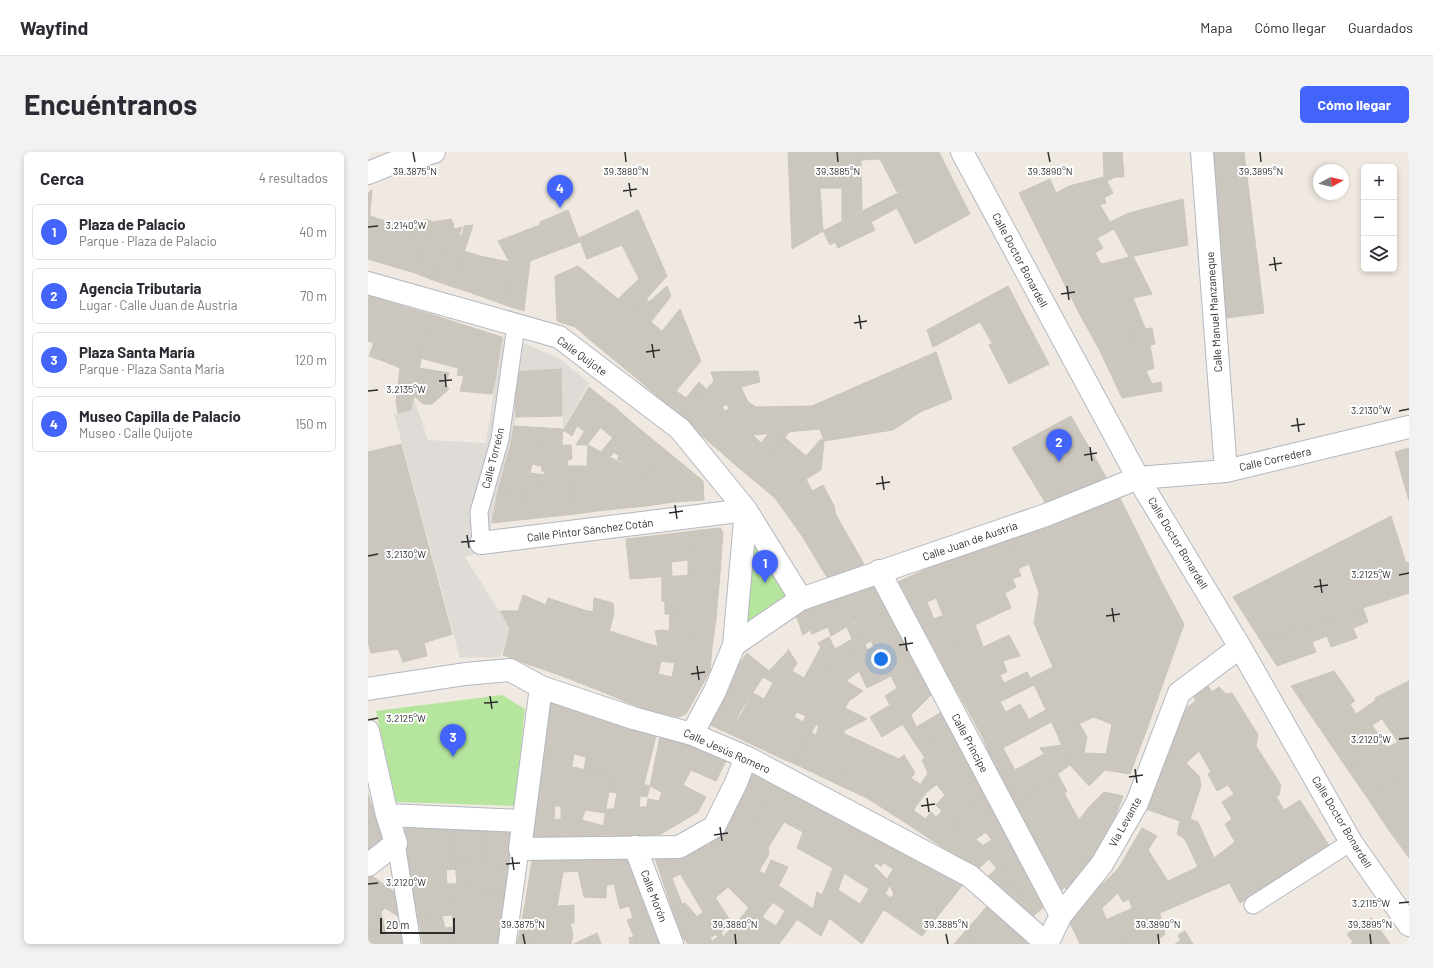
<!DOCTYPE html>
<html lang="es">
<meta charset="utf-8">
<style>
:root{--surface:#fff;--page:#f2f2f3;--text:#2b2b33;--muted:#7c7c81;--line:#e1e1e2;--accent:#4264fb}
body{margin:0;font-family:Barlow,sans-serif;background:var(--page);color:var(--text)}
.controls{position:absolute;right:12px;top:12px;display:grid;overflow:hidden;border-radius:6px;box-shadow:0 2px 6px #0003}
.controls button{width:36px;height:36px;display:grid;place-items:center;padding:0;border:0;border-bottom:1px solid var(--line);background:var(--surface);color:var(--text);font:20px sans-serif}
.compass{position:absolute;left:945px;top:12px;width:36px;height:36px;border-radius:50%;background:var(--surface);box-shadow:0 2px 6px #0003;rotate:82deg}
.scale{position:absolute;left:12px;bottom:10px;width:75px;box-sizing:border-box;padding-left:4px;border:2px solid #2e2e2e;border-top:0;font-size:11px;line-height:14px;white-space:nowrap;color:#2e2e2e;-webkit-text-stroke:3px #fff;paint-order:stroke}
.you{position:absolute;left:513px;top:507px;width:14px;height:14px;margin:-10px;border:3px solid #fff;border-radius:50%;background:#1a73e8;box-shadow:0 0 0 6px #1a73e833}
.badge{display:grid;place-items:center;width:26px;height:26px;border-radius:50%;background:var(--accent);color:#fff;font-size:13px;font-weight:700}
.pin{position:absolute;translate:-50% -33px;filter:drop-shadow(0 1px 2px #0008)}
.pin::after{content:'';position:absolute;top:21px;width:14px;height:12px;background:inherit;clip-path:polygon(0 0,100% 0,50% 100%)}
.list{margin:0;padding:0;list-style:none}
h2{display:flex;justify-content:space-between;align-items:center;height:52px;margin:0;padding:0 16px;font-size:17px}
h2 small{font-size:13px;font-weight:400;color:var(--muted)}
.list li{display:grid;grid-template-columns:26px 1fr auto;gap:12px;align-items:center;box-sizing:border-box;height:56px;margin:0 8px 8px;padding:0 8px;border:1px solid var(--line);border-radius:6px}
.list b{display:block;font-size:15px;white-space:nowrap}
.list p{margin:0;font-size:13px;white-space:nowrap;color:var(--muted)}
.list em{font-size:13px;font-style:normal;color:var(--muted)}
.icon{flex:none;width:22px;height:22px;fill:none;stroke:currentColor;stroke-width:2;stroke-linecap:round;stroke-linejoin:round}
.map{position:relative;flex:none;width:1041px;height:792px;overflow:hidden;border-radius:6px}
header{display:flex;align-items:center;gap:24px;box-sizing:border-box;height:56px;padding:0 20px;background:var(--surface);border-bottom:1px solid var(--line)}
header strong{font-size:19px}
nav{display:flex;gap:22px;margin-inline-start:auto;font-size:14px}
.intro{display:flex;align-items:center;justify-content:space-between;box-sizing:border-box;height:96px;padding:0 24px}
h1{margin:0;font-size:28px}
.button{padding:10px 18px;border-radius:6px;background:var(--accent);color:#fff;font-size:14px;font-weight:700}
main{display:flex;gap:24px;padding:0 24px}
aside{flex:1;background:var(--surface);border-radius:6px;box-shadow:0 2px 6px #0003}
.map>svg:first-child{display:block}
</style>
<header>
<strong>Wayfind</strong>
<nav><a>Mapa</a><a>Cómo llegar</a><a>Guardados</a></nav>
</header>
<div class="intro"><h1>Encuéntranos</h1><a class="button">Cómo llegar</a></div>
<main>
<aside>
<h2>Cerca<small>4 resultados</small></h2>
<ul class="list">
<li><span class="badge">1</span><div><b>Plaza de Palacio</b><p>Parque · Plaza de Palacio</p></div><em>40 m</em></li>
<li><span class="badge">2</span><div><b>Agencia Tributaria</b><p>Lugar · Calle Juan de Austria</p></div><em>70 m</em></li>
<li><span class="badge">3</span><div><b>Plaza Santa María</b><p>Parque · Plaza Santa María</p></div><em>120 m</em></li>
<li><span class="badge">4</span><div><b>Museo Capilla de Palacio</b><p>Museo · Calle Quijote</p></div><em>150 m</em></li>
</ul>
</aside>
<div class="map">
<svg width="1041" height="792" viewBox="0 0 1041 792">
<rect width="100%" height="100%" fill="#efe9e1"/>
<path fill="#b6e59e" d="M378 358 433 447 366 493Z
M134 543 157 557 147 654 28 650 8 559Z"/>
<path fill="#dfdcd8" d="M134 185 158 192 192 207 221 231 195 277 193 218 145 220 148 265 142 296 130 338 123 376 109 401 97 405 142 476 132 505 92 506 26 262 43 258 45 243 60 288 118 291Z"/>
<path fill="#cbc7bf" stroke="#cbc5ba" d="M420 0H492L493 8 494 58 474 69V36H452L455 79 424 97Z
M492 0H571L579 16 529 40 512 7 493 8Z
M735 0H754L756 25H747L739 29 745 41 736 46 738 51 732 53 742 70 761 61 815 47 820 93 761 105 746 77 729 86 735 96 727 101 733 112 692 123 651 41 682 27 688 41 701 34 736 25Z
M841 0H876L896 161 858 166Z
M579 16 602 62 547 92 529 56 503 70 507 78 470 96 467 90 462 93 455 79Z
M4 38 1 70 0 76V41Z
M200 58 212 90 162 109 156 159 140 154 145 117 130 89 172 73V70Z
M270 58 299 124 233 197 207 175 189 169 187 124 210 114 250 147 271 127 254 93 219 107 211 86Z
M2 64 45 78 30 116 0 107V76Z
M58 67 65 70 47 121 30 116 46 76Z
M83 67 85 71 65 128 47 121 65 70Z
M85 71 86 77 94 75 91 83 94 84 96 74 105 73 85 135 65 128Z
M96 99 112 104 101 140 85 135Z
M112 104 141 110 145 117 140 154 101 140Z
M765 104 784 142 726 154 711 161 692 123Z
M299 134 303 144 283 170 295 180 261 220 233 197 278 146 281 150Z
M640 134 661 174 624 191 612 170 565 195 559 178Z
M0 143 31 153 15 209 1 204 6 191 0 189Z
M765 146 777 176 760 179 763 191 731 197 711 161 726 154Z
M31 153 62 162 43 258 30 261 28 249 32 216 15 209Z
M312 157 328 197 288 243 261 220Z
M62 162 99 174 90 216 52 206Z
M99 174 134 185 127 229 89 223Z
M661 174 681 212 641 232 621 193Z
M784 176 787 192 782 193 786 216 778 219 784 232 793 230 794 239 754 246 731 197 763 191 760 179Z
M328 197 333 209 308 239 318 246 331 230 339 238 313 265 288 243Z
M568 200 584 247 552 260 525 278 456 289 452 277 385 283 364 310 353 300 388 255 444 254Z
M51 216 81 221 77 232 81 237 64 252H55L45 243Z
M193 217 194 264 148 265 145 220Z
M390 219 392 230 373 235 380 250 388 255 353 300 342 291 365 263 346 229 343 220Z
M96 224 127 229 124 242 92 239Z
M346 229 359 252 354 255 357 259 362 256 365 263 342 291 313 265Z
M221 235 236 247 216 279 209 274 204 284 195 278 196 277Z
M236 247 248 256 219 293H208Z
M248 256 260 267 245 286 233 276Z
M703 264 738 325 680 355 644 296Z
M260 267 273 278 251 304 246 300 243 304 233 300Z
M146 274 195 277 194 293 142 296Z
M273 278 300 300 277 326 249 307Z
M421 280 383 326 364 310 385 283 393 291 400 282Z
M416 285 438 304 453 287 456 289 453 318 407 346 383 326Z
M33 292 84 482 56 491 59 504 35 510 30 497 3 501 0 490V300Z
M203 293 204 307 200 308 199 314H219L220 293 235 301 234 330 231 331 229 359 208 362 206 333H198L197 327 177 329 176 319H174L171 294Z
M171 294 173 314 164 312 162 321 177 323V329H171V334L130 338 142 296Z
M1041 296V349L1027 300Z
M300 300 335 329 336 348 305 350V332L299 333 285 317Z
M235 301 258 314 257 356 229 359 231 331 234 330Z
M258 314 277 326 279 324V354L257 356Z
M285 317 299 333 305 332V350L279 354V324Z
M197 327 198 333H206L208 362 160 367 158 335 171 334V329Z
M438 327 444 339 455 333 466 354 468 363 434 384 407 346Z
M158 335 160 367 124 371 130 338Z
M752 346 793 429 718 469 734 497 685 515 666 471 671 441 661 412 650 417 638 386Z
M468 363 496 412 460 427 434 384Z
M1023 364 1038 411 1041 410V441L893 489 865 445Z
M352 376 355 380 352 421 320 423V395L333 394V378Z
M333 378V394L320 395V408L304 410 302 382Z
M302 382 304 424 262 427 258 387Z
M638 386 653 424 644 427 648 435 637 441 643 456 632 461 605 400Z
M605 400 632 461 607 473 615 494 575 514 570 503 592 490 591 487 601 480 567 413Z
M567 413 589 458 575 463 568 446 559 450 554 439 538 447 530 430Z
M352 421 348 467 297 462V450L294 449V425Z
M504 428 521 458 485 471 463 484 460 475 444 482 432 461Z
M793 429 816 472 776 585 726 565 689 582 663 526 685 515 734 497 718 469Z
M554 439 566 467 589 458 601 480 591 487 592 490 570 503 538 447Z
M155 443 178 453 157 511 135 503 142 476 132 459H150Z
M180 446 216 458 194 524 157 511Z
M226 446 245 451 246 461 236 499 243 506 236 523 245 526 240 542 194 524 216 458 225 460Z
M995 456 1000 470 985 476 989 486 963 495 959 484 944 490 948 500 909 514 893 489Z
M521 458 528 470 515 475 493 488 491 483 484 487 479 475Z
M432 461 442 478 435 483 428 463Z
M302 462 348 467 344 495 323 492 325 483 301 478Z
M528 470 544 501 519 510 511 493 506 495 503 489 497 492 499 498 484 504 482 500 461 515 463 512 450 491 461 485 467 497 491 483 493 488 515 475Z
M295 478 325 483 323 492 344 495 342 519 318 562 311 565 282 559 290 522 304 525 307 511 293 509 287 479Z
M242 479 278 491 258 550 240 542 245 526 236 523 243 506 236 499Z
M641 483 652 504 635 509 639 520 607 533 602 525 586 534 575 514Z
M278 491 291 495 293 509 282 559 258 550Z
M511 493 519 510 544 501 557 523 536 549 525 558 517 544 529 536 523 524 499 536 491 519 478 529 461 515 482 500 484 504Z
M453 495 463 512 443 552 395 525 420 499V497L429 511 424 519 436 526Z
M379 501 401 519 395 525 372 560 362 582 342 573 339 564 347 544Z
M461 515 478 529 495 539 481 549 477 556 457 566 454 563 425 611 417 608Z
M966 519 987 549 982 552 988 562 1008 548 1007 546 1041 529V585L1030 590 1014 567 1004 573 1019 595 978 615 923 534Z
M659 520 666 533 620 556 618 553 603 564 586 534 602 525 607 533 632 523 636 531Z
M557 523 566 540 543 563 548 575 557 570 566 591 551 597 525 558 536 549Z
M405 531 443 552 438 564 429 560 426 565 435 570 417 608 362 582 385 541 396 547Z
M840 534 844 540 851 535 858 542 864 541 890 583 888 594 913 633 911 643 908 644 916 658 932 648 962 695 872 751 851 711H849L846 706 867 690 857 672 864 667 854 650 866 642 860 633 849 639 840 622 843 620 831 599 818 611 802 595 804 585 812 571 810 566 816 562 814 559 828 549 825 543Z
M183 550 289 580 276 632 216 618 218 605 206 602 204 614 171 607Z
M632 550 638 560 652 552 659 564 615 586 603 564 618 553 620 556Z
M522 553 535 572 514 585 502 565Z
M477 556 499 567 477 578 460 610 479 622 473 634 425 611 442 580 448 583 451 574 447 572 454 563 457 566Z
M678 558 683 570 622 603 615 586 659 564 660 568Z
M575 559 593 595 573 606 557 570Z
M711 571 719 585 716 601 738 602 744 572 776 585 762 622 737 618 721 634 702 613 689 582Z
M293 580 360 605 348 629 323 618 315 633 338 645 330 660 282 634Z
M475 581 531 607 536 603 544 616 517 636 511 633 499 646 473 634 479 622 460 610Z
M1041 585V619L998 644 978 615Z
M566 591 573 606 593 595 603 613 585 619 558 641 546 657H547L538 671 530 666 560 621 554 608 557 606 551 597Z
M694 593 702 613 648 652 622 603 635 596 647 618 676 602 672 596Z
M802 595 831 624 833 634 822 667 830 670 846 706 849 711H851L861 731 792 761 786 747 764 756 761 747 755 750 750 741 734 756 738 767 707 781 699 766 750 717 774 676 789 684 780 698 800 729 830 715 817 687 809 682 812 669 778 657Z
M171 607 244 624 237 661 163 650Z
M603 613 610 627 596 633 581 648 569 633 585 619Z
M544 616 547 621 543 626 552 632 530 666 499 646 511 633 517 636Z
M382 618 407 629 384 676 362 664Z
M1041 619V654L1018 674 998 644Z
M689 621 699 639 657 673 648 652Z
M244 624 282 634 279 645 272 644 271 655H279L273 684 234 683 238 657H246L249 641 241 640Z
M610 627 618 642 604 649 606 653 580 678 568 670 566 673 557 667 563 660 568 665 574 659 568 653 577 643 581 648 596 633Z
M407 629 450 650 435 680 416 670 400 696 401 702 391 719 397 722 403 708 420 715 403 749 378 729 387 716 376 707 394 676 386 672Z
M294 640 330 660 293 682 273 684 280 647 291 649Z
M736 640 755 644 730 711 699 739 697 735 691 740 677 712 721 655Z
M696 641 711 668 677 712 657 673Z
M0 642 16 691 0 703Z
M618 642 630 664 606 681 601 672 593 680 584 673 606 653 604 649Z
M163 650 187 654 186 668 193 667V655L217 658 214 668 236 674 233 687 161 691Z
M450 650 489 670 480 686 483 687 476 698 484 701 465 751 468 752 453 784 403 749 411 734 445 757 449 740 454 743 465 716 429 696 435 680Z
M1041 654V706L1018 674Z
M546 659 552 663 544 675 538 671Z
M552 663 566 673 568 670 580 678 584 673 593 680 580 699 544 675Z
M362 664 384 676 385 672 394 676 376 707 387 716 378 729 361 716 341 693Z
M630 664 637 679 623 687 618 680 608 687 614 693 596 710 580 699 591 683 601 672 606 681Z
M489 670 512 682 499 706 507 710 506 714 519 727 522 733 517 742 523 746 494 792 461 766 468 752 465 751 470 738 492 752 501 737 476 721 484 701 476 698 483 687 480 686Z
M43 671 86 674 88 717 78 718 79 731 44 730 34 681Z
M86 674 117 675 115 712 87 710Z
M117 675 144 677 142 714 115 712Z
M637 679 651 705 632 720 611 696Z
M512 682 552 706 526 742 519 727 525 717 516 711 513 714 499 706Z
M341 693 361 716 393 741 381 756 360 735 347 746 317 699Z
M611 696 621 707 607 720 596 710Z
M317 699 356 759 341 770 301 703Z
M210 702V719L195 720 189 754 177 755 157 752 165 703Z
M210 702 239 704 238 746 216 745 210 719Z
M301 703 312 722 304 726 314 752 304 757 287 706Z
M239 704H264L280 748 252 757 246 732 239 733Z
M651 705 670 737 657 747 645 730 642 733 632 720Z
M552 706 597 730 554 784 515 757Z
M87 710 142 714 139 741 89 732Z
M629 716 642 733 645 730 657 747 670 737 679 752 662 767 616 728Z
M0 721 32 744 36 768 17 756 13 760 18 783H0Z
M44 730 89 732V745H82L84 763 50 766Z
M89 732 139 741 135 765 84 763 82 745H89Z
M393 741 405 750 394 765 408 774 417 759 429 768 411 792H387L366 774Z
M786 747 794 768 776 775 777 777 754 784V791L751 792H712L707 781Z
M280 748 298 792H270L266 785 259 768 265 766 261 754Z
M317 751 333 769 335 768 343 780 336 785 339 788 334 792H320L314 785 304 757Z
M157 752 177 755 206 753V771H202L205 782 203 792 151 784Z
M621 752 643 771 633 785 622 776 597 792H586Z
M356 759 364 772 353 780 355 785 365 774 387 792H354L341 770Z
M335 760 348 782 342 786 344 789 350 785 354 792H334L339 788 336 785 343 780 335 768 333 769 330 764Z
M84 763 139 766 134 792H87Z
M74 764 77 776 85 775 87 792H55L50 766Z
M1004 766 1022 792H983L985 790 979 782Z
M794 768 797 782 788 789 789 792H751L754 791V784L777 777 776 775Z
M643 771 664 788 661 792H597L622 776 633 785Z
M817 779 825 792H807L813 788 810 783Z
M229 781 233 792H206Z
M0 783H39L40 792H1Z
M151 784 196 792H149Z
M266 785 270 792H262L261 786Z"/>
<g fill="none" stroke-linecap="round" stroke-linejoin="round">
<defs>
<path id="pedestrian" d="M113 391 111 360 132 287 148 174
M28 691 44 792
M885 753 983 690
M139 792 152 697"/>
<path id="minor" d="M594 0 770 326 872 495 983 690 1041 773
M834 0 858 319
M0 21 25 11 66 0
M0 131 191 185 312 277 378 358 433 447
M113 391 378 358
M511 419 693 763
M366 493 433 447 678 363 770 326 858 319 1041 275
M173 535 152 697 311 695 346 675 368 631 378 605
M0 537 97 522 142 518 173 535 265 566 324 582 378 605 602 724 679 792
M0 579 19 663 155 669
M324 582 347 539 366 493 378 358
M267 695 304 792
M0 713 28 691 19 663
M679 792 693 763 734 712 769 651 811 541 872 495"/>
</defs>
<use href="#pedestrian" stroke="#b4b7c1" stroke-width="19"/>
<use href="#minor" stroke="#b4b7c1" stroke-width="24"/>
<use href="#pedestrian" stroke="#fff" stroke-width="17"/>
<use href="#minor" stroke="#fff" stroke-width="22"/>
</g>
<path fill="none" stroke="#2e2e2e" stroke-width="1.5" d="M45 0 47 10M257 0 258 10M469 0 470 10M680 0 682 10M892 0 893 10M261 31 263 45M255 39 269 37M0 75 10 74M906 105 908 119M901 113 914 111M699 134 701 148M693 142 707 140M491 163 493 177M486 171 499 169M284 192 286 206M278 200 292 198M77 222 78 235M71 229 84 228M0 239 10 238M1031 259 1041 257M929 266 931 280M923 274 937 272M722 295 724 309M716 303 729 301M514 324 516 338M508 332 522 330M307 353 309 367M301 361 315 359M99 383 101 396M93 390 107 389M0 404 10 402M1031 423 1041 421M952 427 954 441M946 435 960 433M744 456 746 470M738 464 752 462M537 485 539 499M531 493 545 491M329 514 331 528M323 522 337 520M122 544 124 557M116 551 130 550M0 568 10 566M1031 587 1041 586M767 617 769 631M761 625 775 623M559 646 561 660M553 654 567 652M352 675 354 689M346 683 360 681M144 705 146 718M138 712 152 711M0 732 10 731M1031 751 1041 750M155 782 157 792M367 782 368 792M578 782 580 792M790 782 791 792M1002 782 1003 792"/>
<g text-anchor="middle" stroke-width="4" stroke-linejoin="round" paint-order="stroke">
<g font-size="11" fill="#2e2e2e" stroke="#fff">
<text transform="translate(652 108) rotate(62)" y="4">Calle Doctor Bonardell</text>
<text transform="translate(846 160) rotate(-94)" y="4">Calle Manuel Manzaneque</text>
<text transform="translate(214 204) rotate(36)" y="4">Calle Quijote</text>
<text transform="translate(125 306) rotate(-76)" y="4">Calle Torreón</text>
<text transform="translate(907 307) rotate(-13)" y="4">Calle Corredera</text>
<text transform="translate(222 378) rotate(-7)" y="4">Calle Pintor Sánchez Cotán</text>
<text transform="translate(602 389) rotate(-19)" y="4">Calle Juan de Austria</text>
<text transform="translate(810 391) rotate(59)" y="4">Calle Doctor Bonardell</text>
<text transform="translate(602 591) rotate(62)" y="4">Calle Principe</text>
<text transform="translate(359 599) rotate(24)" y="4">Calle Jesús Romero</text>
<text transform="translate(757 670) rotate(-61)" y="4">Vía Levante</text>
<text transform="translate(974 670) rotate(59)" y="4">Calle Doctor Bonardell</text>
<text transform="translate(286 744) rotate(69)" y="4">Calle Morón</text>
</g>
</g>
<g font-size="10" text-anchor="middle" fill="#2e2e2e" stroke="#fff" stroke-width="4" stroke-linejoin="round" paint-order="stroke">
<text x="47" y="23">39.3875°N</text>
<text x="258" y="23">39.3880°N</text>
<text x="470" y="23">39.3885°N</text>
<text x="682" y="23">39.3890°N</text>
<text x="893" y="23">39.3895°N</text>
<text x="38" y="77">3.2140°W</text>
<text x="38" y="241">3.2135°W</text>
<text x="1003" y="262">3.2130°W</text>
<text x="38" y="406">3.2130°W</text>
<text x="1003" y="426">3.2125°W</text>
<text x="38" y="570">3.2125°W</text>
<text x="1003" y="591">3.2120°W</text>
<text x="38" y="734">3.2120°W</text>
<text x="1003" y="755">3.2115°W</text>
<text x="155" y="776">39.3875°N</text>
<text x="367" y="776">39.3880°N</text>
<text x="578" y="776">39.3885°N</text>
<text x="790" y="776">39.3890°N</text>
<text x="1002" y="776">39.3895°N</text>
</g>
</svg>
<div class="controls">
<button>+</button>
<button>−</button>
<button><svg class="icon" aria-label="layers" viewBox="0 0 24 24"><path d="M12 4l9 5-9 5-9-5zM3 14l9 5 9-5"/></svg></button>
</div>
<svg class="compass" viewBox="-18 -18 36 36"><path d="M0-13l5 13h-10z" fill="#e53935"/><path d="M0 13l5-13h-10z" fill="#7c7c81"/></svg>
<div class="scale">20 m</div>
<div class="you"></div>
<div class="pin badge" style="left:397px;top:431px">1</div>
<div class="pin badge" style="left:691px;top:310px">2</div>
<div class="pin badge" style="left:85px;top:605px">3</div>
<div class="pin badge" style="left:192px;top:56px">4</div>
</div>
</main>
